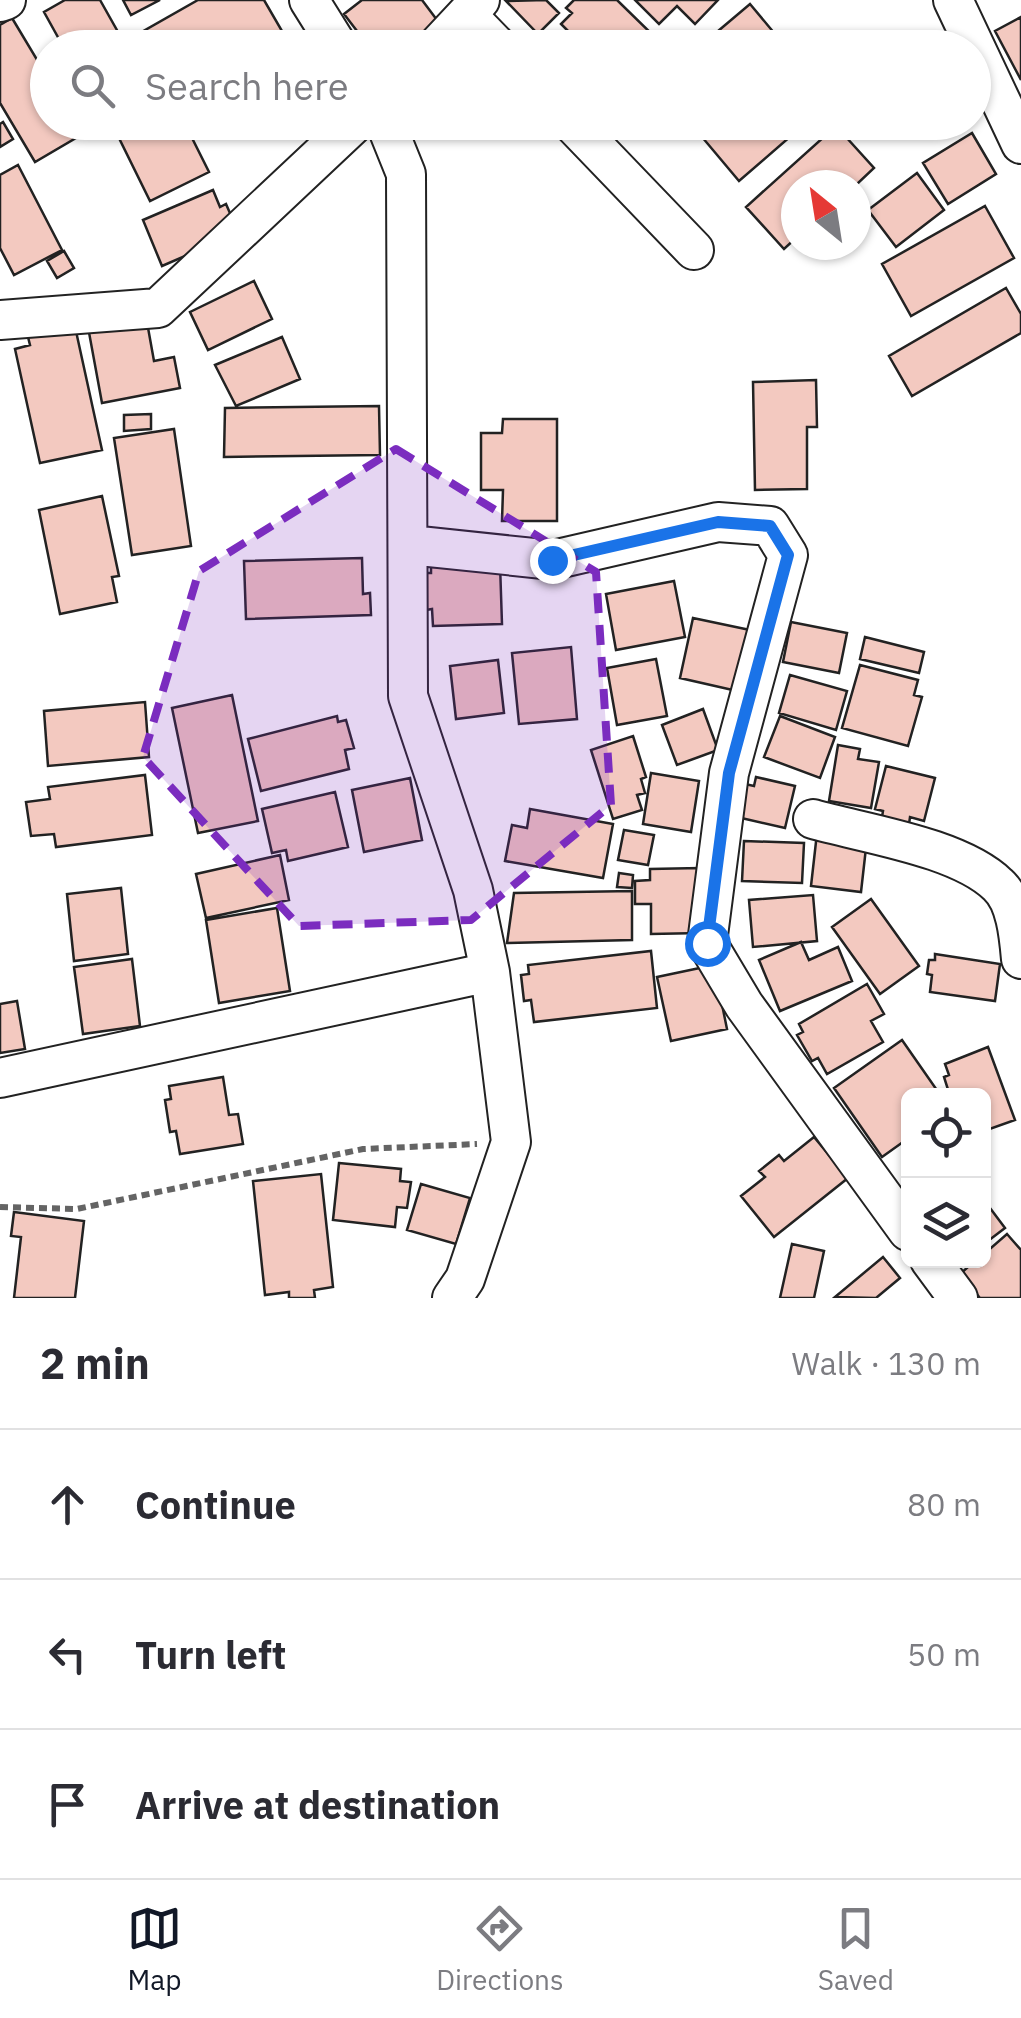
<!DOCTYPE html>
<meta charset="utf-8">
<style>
:root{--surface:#fff;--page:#f7f7f7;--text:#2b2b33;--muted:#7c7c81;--line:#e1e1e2;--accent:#111827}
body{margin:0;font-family:"IBM Plex Sans",sans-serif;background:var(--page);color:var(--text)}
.controls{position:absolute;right:30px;bottom:30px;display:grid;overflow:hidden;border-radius:15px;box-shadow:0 2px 8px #0004}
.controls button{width:90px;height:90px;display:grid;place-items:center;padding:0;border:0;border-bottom:2px solid var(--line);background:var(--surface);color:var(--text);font:50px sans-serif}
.compass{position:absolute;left:781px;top:170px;width:90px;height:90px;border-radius:50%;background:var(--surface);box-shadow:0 2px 8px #0004;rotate:330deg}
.stop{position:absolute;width:30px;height:30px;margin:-22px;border:8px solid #1a73e8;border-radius:50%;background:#fff}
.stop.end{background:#1a73e8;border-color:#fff;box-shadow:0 2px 10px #0008}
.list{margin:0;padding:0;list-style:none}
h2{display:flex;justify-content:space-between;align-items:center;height:130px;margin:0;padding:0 40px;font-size:42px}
h2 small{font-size:32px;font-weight:400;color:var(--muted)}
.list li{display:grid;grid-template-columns:65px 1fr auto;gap:30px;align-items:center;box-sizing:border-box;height:150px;padding:0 40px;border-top:2px solid var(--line)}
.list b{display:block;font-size:38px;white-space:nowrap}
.list em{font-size:32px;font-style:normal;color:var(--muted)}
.icon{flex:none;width:55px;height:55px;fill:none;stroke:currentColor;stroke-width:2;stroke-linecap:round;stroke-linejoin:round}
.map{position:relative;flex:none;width:1021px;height:1298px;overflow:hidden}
.search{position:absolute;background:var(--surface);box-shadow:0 2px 8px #0004;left:30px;right:30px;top:30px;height:110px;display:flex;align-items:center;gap:25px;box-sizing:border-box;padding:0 35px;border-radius:55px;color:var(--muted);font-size:38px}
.sheet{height:580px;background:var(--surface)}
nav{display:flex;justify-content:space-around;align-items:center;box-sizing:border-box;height:140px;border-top:2px solid var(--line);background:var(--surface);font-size:28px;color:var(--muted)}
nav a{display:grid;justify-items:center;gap:5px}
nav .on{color:var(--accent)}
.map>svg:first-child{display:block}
</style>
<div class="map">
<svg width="1021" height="1298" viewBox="0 0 1021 1298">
<rect width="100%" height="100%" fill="#fff"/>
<path fill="#f3c9c0" stroke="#222" stroke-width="2.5" d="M65 0H100L127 48H64L44 12Z
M123 0H160L131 15Z
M198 0H264L282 31 265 41 269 48H246L241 38 224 48H149L140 33Z
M362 0H422L443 28 417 48 409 42 401 48H370L344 14Z
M546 0 559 13 538 34 506 1Z
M574 0H617L658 40 651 48H585L561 24 572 13 566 8Z
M635 0H718L695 24 677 6 659 24Z
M750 4 785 46 698 48Z
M1021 17V80L995 31Z
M12 18 48 78V122H74L81 135 35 162 0 103V25Z
M301 34 309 48H276Z
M3 122 13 139 0 147V124Z
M140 122H184L209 172 150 201 117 134Z
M719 122H807L739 181 702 137Z
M836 126 874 168 856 185H796V238L784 249 746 207Z
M972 133 996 174 948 204 923 163Z
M18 165 62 250 14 275 0 248V175Z
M917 173 944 210 896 247 868 210Z
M213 190 220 207 226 204 236 227 208 246 162 266 143 220Z
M985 206 1014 258 911 316 882 264Z
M64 251 74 268 57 278 47 261Z
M254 281 272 319 208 350 190 312Z
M1006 288 1021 314V333L912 396 889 356Z
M145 311 154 361 174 357 180 388 102 403 88 327Z
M74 322 102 450 40 463 15 349 30 345 27 333Z
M282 337 300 379 236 406 215 365Z
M816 380 817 427H807V489L755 490 753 382Z
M379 406 380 455 224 457 225 408Z
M151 414V429L124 431V415Z
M503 419H557V521H502L503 490H481V433H502Z
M174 429 191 546 132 555 114 438Z
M102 496 119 576 112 577 117 602 60 614 39 510Z
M362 558 363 594 370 593 371 615 246 619 244 561Z
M500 564 502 624 433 626 432 609 426 610V573H431V567Z
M674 581 685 637 616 650 606 594Z
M693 618 750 630 737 691 680 678Z
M791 622 847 633 839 673 783 662Z
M865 637 924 652 919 673 860 659Z
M571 647 577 719 519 724 512 653Z
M656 659 667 716 617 725 607 668Z
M498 660 504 713 456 719 450 666Z
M860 665 918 680 914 695 922 697 908 746 842 728Z
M790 675 847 691 836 730 779 713Z
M232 695 258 821 198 833 172 708Z
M145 702 149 757 48 766 44 711Z
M703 709 718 750 677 765 662 725Z
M337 716 338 722 346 720 354 748 345 750 349 769 261 791 248 739Z
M780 716 835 737 820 778 764 757Z
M633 736 646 777 641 779 645 793 637 795 642 810 613 819 591 750Z
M838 745 860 749 858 759 879 762 871 808 829 801Z
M886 766 935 778 924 821 910 817 909 824 882 817 883 811 875 809Z
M651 773 699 781 691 832 643 824Z
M145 775 152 835 56 847 54 834 31 836 26 802 50 799 48 787Z
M756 777 795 786 785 828 737 817 745 784 754 786Z
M410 778 422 840 364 852 352 790Z
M335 792 348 847 288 861 286 850 272 853 262 809Z
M530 809 613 824 603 878 505 861 512 825 527 828Z
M624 830 654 835 648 865 618 860Z
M817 833 867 839 861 892 811 886Z
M744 841 804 843 802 883 742 881Z
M280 855 289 900 206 918 196 874Z
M700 868 701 933 651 934V904H635V881L650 880V869Z
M619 873 633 875 632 888 617 887Z
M121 888 128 954 74 961 67 894Z
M632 891V940L507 943 514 893Z
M813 895 817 941 753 947 749 900Z
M871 899 919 966 880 994 832 927Z
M277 908 290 991 219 1003 206 920Z
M801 942 809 960 838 947 852 981 780 1011 759 960Z
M651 951 657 1008 534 1022 531 1000 524 1001 521 975 529 974 528 965Z
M935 954 1000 964 995 1001 930 992 932 975 927 974 929 960H935Z
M132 959 140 1026 83 1034 74 967Z
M714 965 727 1029 671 1041 657 977Z
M867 984 884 1014 871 1021 883 1042 827 1074 818 1058 812 1061 797 1035 803 1032 799 1024Z
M17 1001 25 1049 0 1053V1004Z
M902 1040 941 1096H908V1150L903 1142 882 1157 834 1088Z
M988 1047 1015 1120 984 1131V1096H950L944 1077 949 1075 945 1064Z
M223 1077 229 1115 238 1114 243 1144 180 1154 176 1131 170 1132 165 1100 171 1099 169 1086Z
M814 1137 848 1178 774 1237 741 1196 765 1177 759 1171 779 1155 784 1161Z
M339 1163 401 1169 400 1181 411 1182 407 1208 397 1207 395 1227 333 1220Z
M321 1174 333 1287 314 1290 315 1298H289V1292L265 1295 253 1181Z
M421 1184 470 1198 456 1244 407 1230Z
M984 1200 1005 1228 984 1244Z
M14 1212 84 1221 75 1298H14L21 1237 11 1236Z
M1007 1234 1021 1250V1298H980L960 1274 976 1260H984V1254Z
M792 1244 824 1251 814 1298H780Z
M883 1257 900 1278 876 1298 835 1297Z"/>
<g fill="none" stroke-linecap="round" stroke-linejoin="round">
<defs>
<path id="minor" d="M309 0 339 48
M953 0 1021 144
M0 2 6 0
M468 16 499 48
M435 48 480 0
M385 122 406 174 408 696 473 890 490 972 511 1142 465 1279 452 1298
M571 122 694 250
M0 320 158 308 356 122
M410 545 553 560 718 522 770 526 788 555 729 773 707 943 744 1005 908 1231
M813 819C866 834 959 847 998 885 1016 901 1019 936 1021 959
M0 1078 490 972
M930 1260 958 1298"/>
</defs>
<use href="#minor" stroke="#222" stroke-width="42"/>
<path stroke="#646464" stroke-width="6" stroke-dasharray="8 5" stroke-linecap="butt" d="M0 1207 77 1209 363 1149 477 1144"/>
<use href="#minor" stroke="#fff" stroke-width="38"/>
</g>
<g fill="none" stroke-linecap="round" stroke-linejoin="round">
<path stroke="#1a73e8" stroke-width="12" d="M552 560 718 522 770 526 788 555 729 773 707 943"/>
</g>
<path fill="#7b2cbf" fill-opacity="0.2" stroke="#7b2cbf" stroke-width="8" stroke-dasharray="20 12" stroke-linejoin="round" d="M396 449 596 572 611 805 471 920 299 926 143 757 199 571Z"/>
</svg>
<div class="controls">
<button><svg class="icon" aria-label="locate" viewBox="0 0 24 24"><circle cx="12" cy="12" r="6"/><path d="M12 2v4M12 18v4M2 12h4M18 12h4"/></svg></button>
<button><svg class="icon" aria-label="layers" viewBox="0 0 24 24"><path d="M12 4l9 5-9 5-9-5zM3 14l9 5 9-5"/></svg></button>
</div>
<svg class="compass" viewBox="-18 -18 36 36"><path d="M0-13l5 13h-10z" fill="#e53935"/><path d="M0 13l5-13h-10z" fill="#7c7c81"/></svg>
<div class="stop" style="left:707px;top:943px"></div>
<div class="stop end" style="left:552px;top:560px"></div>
<div class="search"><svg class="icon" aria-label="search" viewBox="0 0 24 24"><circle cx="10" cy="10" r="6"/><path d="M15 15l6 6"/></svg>Search here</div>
</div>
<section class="sheet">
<h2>2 min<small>Walk · 130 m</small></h2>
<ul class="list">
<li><svg class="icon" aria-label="ahead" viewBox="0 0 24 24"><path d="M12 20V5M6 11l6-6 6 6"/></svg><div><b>Continue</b></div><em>80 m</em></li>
<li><svg class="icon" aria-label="left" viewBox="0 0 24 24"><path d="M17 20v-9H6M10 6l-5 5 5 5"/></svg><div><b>Turn left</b></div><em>50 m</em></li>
<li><svg class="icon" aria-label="arrive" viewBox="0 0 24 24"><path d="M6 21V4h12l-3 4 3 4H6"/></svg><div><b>Arrive at destination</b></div></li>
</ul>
</section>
<nav>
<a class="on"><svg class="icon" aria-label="map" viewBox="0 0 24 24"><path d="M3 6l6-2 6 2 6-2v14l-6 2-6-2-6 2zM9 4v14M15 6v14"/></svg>Map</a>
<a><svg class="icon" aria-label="directions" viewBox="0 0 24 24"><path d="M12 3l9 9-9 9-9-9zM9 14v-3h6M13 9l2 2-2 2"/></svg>Directions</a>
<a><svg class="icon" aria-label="saved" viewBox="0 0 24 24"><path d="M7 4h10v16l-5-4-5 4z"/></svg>Saved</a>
</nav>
